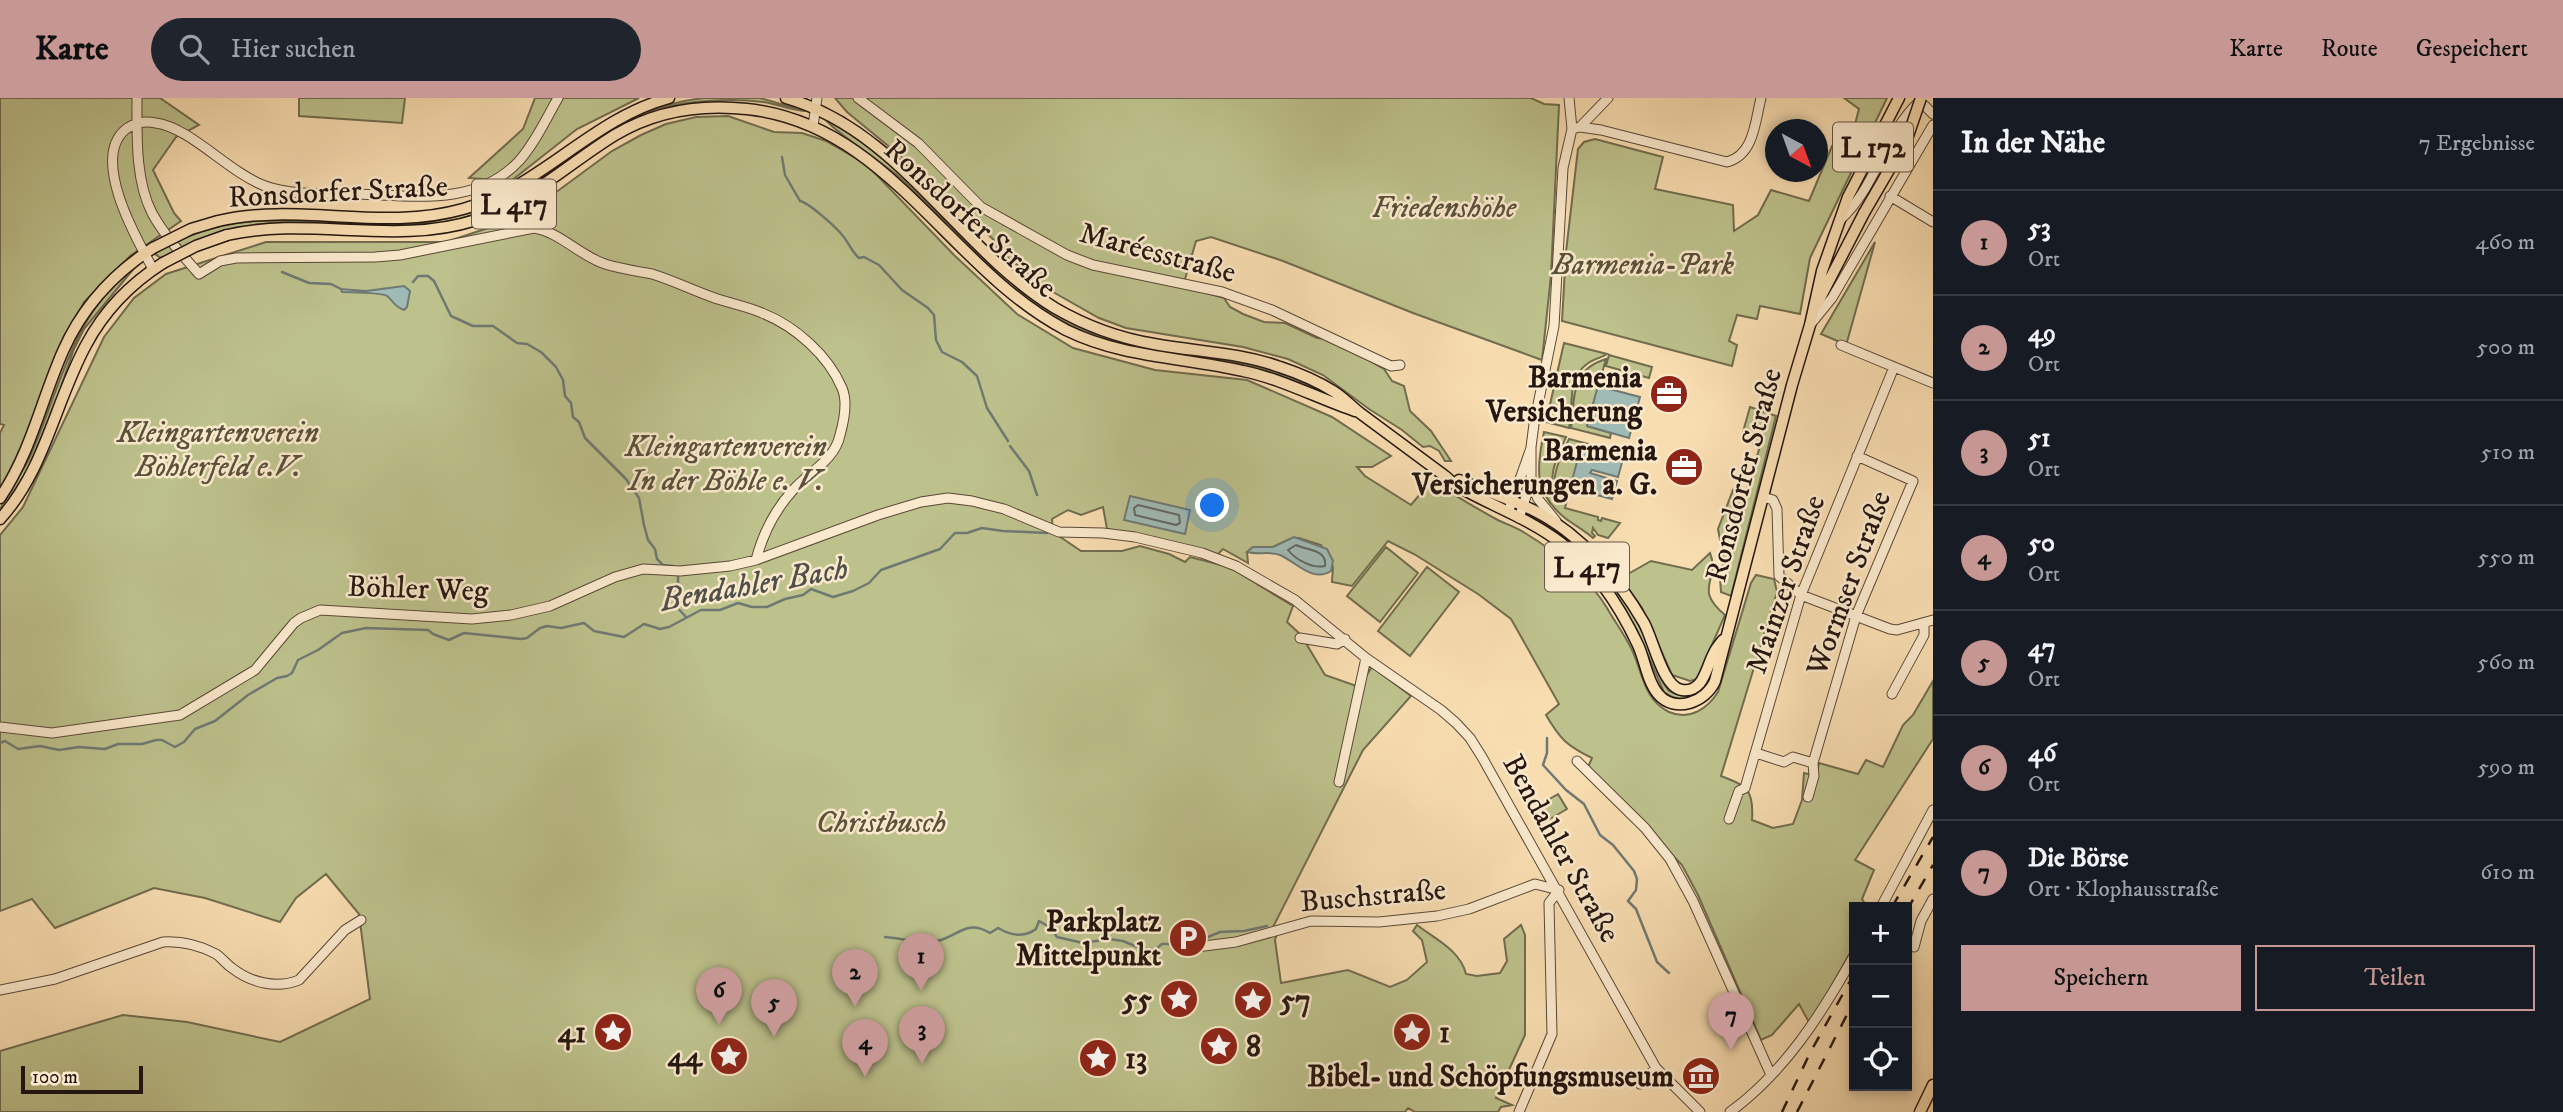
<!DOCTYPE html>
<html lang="de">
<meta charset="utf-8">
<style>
:root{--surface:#171b24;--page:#20242c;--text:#f1f3f6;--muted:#9ea1a6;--line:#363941;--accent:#c59692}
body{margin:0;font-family:"IM FELL DW Pica",serif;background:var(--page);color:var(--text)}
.controls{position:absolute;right:21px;bottom:21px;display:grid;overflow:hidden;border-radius:0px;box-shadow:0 4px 10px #0003}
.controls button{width:63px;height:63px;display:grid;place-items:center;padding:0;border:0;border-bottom:2px solid var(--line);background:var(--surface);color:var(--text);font:35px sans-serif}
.compass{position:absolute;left:1765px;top:21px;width:63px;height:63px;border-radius:50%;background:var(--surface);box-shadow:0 4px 10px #0003;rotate:139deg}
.scale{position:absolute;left:21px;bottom:18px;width:122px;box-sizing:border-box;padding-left:7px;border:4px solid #251710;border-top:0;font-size:19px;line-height:24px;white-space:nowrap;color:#251710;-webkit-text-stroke:5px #fae9cc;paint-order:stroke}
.you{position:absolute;left:1213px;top:408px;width:24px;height:24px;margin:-18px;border:5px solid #fff;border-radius:50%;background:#1a73e8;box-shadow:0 0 0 10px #1a73e833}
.badge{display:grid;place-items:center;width:46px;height:46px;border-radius:50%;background:var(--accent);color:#111;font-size:23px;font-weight:700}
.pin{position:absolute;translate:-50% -58px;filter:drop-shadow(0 2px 4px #0008)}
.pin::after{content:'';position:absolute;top:37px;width:24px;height:21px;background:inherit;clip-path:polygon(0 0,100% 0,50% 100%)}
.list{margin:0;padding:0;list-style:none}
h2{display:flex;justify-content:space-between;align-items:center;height:91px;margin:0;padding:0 28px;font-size:30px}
h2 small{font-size:23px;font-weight:400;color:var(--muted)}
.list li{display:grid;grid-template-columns:46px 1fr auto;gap:21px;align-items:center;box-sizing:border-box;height:105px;padding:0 28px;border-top:2px solid var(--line)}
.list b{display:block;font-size:26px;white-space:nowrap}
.list p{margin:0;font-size:23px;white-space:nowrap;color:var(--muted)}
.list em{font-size:23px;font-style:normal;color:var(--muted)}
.actions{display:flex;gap:14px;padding:21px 28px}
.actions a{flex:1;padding:16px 0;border:2px solid var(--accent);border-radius:0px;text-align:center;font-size:24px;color:var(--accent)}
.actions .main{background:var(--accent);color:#111}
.icon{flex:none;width:38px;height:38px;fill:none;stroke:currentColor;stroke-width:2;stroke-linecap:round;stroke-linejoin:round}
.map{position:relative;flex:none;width:1933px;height:1014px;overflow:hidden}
header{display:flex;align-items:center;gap:42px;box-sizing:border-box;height:98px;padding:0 35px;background:var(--accent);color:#111}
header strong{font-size:33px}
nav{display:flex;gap:38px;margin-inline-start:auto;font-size:24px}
.search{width:490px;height:63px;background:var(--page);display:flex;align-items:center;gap:18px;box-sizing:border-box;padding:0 24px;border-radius:38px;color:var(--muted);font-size:26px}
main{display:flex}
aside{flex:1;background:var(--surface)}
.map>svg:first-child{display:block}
</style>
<header>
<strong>Karte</strong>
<div class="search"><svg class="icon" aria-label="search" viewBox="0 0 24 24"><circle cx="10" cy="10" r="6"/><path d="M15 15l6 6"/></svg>Hier suchen</div>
<nav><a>Karte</a><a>Route</a><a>Gespeichert</a></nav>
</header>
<main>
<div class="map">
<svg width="1933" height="1014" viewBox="0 0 1933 1014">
<rect width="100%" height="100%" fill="#f8ddb1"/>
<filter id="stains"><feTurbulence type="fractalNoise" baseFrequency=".00286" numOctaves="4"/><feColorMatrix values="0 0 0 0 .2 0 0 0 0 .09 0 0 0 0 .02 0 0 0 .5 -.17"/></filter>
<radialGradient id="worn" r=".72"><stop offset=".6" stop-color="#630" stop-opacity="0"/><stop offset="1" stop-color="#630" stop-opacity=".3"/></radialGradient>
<path fill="#bdc18c" stroke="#716c4e" stroke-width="2" d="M0 0H160L199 27 176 39 153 72 174 115 181 123 130 158 84 204 63 243 21 354 0 392V335L4 327 0 326Z
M299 0H405L402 25 299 18Z
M535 0H639L577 31 511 83 469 80 523 31Z
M704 0H760L805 13C791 12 777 6 763 4 731 0 689 2 657 12 635 20 617 34 597 46 550 78 504 112 447 124 394 135 341 122 288 124 242 125 201 139 161 160L155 156C163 148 176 144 187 139 272 103 352 139 435 123 469 116 501 105 530 87 556 72 578 51 604 35 635 16 668 4 704 0Z
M835 0H1531L1544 6 1559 7 1551 177 1542 262 1413 215 1283 163 1211 139 1196 143 1183 188 1224 200 1230 209 1243 216 1264 224 1285 225 1317 240 1331 241 1384 271 1392 283 1404 288 1410 313 1431 333 1451 363H1445L1439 353 1430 348 1423 349 1402 332 1369 311 1323 277 1288 261 1243 249 1126 230 1099 220 1046 190 997 151 996 144 932 84 847 14Z
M1844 0H1887L1810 160 1800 216 1760 208 1757 221 1737 217 1729 243 1737 247 1732 268 1562 223 1566 154 1578 51 1584 44 1595 41 1663 59 1655 91 1733 107 1734 133 1758 117 1771 92 1809 103 1832 48 1850 45 1859 11Z
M728 18 774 34 802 35 826 43 866 66 954 157 1017 216 1073 250 1155 272 1247 282 1332 319 1391 358 1372 369H1357L1365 378 1411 407 1431 383C1453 396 1474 409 1496 421 1505 426 1516 429 1525 435 1556 454 1588 478 1607 510 1615 524 1625 537 1632 552 1643 575 1643 601 1669 614 1690 623 1708 610 1718 594L1751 485 1756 477 1774 481 1777 494 1721 678C1747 688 1754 691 1752 722L1773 730 1793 726 1802 702 1804 675 1816 678 1819 665 1858 676 1866 662 1883 669 1903 627 1913 617 1933 583V641L1855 762 1874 772 1862 801 1867 809H1854V848L1810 926 1799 906 1772 937 1761 942 1698 797 1682 767 1588 669 1592 660C1567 648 1560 641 1546 617L1559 606 1511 521 1478 496 1414 456 1388 443 1352 488 1332 484 1333 469 1321 447 1299 440 1290 441 1273 449H1253L1247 454 1248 465 1223 451 1216 458 1107 431 1103 409 1081 417 1068 412 1052 421 1053 434 1081 453H1122L1140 448 1169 456 1185 464 1190 459 1229 469 1293 508 1287 524 1301 537 1325 577 1362 590 1364 581 1372 569 1411 598 1363 652 1273 829 1278 832 1275 842 1281 885 1348 872 1390 889 1407 882 1427 864 1422 842 1413 833 1417 827C1435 841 1460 852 1466 876L1477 878 1500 875 1507 863 1504 841 1521 827 1525 837V937L1496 1000 1512 1007 1501 1009 1498 1014H1415L1408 1010 1405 1014H0V953L123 917 187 924 280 944 370 901 359 816 326 776 296 800 280 824 205 800 154 790 55 830 32 801 0 813V437L23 409 104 239 134 200 166 176 266 144H446L497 127 555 95 612 53 641 37 666 26 696 19Z
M825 20C848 34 870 49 890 66 954 121 1002 194 1082 230 1152 263 1232 252 1302 284 1312 288 1323 292 1330 298 1306 288 1281 277 1256 270 1198 256 1140 258 1085 234 1009 202 961 136 903 82 889 69 828 30 825 20Z
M1875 144 1847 244 1842 245 1821 236Z
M135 169 84 231 74 251 53 312 29 370 0 414C0 404 22 375 28 363 60 295 69 218 135 169Z
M1564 245 1607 256C1601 260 1593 261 1587 266 1566 281 1574 308 1569 330L1546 324Z
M1609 257 1652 269 1649 280 1606 268Z
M1606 261 1587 328 1611 335 1610 340 1571 330C1575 298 1570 272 1606 261Z
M1750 309 1776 318 1731 498 1721 494 1720 480 1724 462 1718 431 1733 392 1745 398 1760 348 1741 341Z
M1544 334 1566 339C1558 358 1548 375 1554 395L1567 402 1565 410 1598 419V422L1601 423 1602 420 1620 425 1608 440 1598 437 1593 430 1592 435 1595 438 1593 440C1584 432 1574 427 1565 420 1534 395 1536 371 1544 334Z
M1569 341 1623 355 1622 360 1582 349 1568 399C1541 394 1562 356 1569 341Z
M1533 418C1579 445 1619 486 1643 535 1652 554 1656 577 1669 593 1688 604 1697 594 1709 581L1710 584C1697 600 1682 607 1664 594L1637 532 1601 479 1532 422Z
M1386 449 1418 475 1380 524 1347 498Z
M1710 455C1721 482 1692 490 1725 517L1697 581 1690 583 1672 577 1642 510 1621 480 1651 463 1692 472Z
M1427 469 1459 494 1410 558 1378 533Z
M1558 696 1567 711 1543 725 1534 710Z"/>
<path fill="#a0bab5" stroke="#6f7973" stroke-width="2" d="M404 188 410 193 407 209 404 212C392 207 395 204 387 198 383 195 349 194 342 194L341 191 366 193Z
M1598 288 1640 299 1635 317 1608 310 1607 313 1634 321 1629 340 1587 328Z
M1581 349 1623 361 1618 379 1592 372 1590 375 1617 383 1612 401 1570 390Z
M1130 398 1190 412 1185 436 1124 422Z
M1294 439 1327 451 1333 463 1331 473C1313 485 1296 464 1280 457 1270 453 1258 457 1247 454L1253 449H1273Z"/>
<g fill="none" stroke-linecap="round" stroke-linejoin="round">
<path stroke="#626862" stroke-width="2" d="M1138 407 1179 417 1180 425 1176 427 1135 417 1134 410Z
M1296 447C1308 453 1327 451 1325 468 1313 471 1296 462 1288 452Z"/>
<path stroke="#6f7973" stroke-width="2.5" d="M782 59 785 77 800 103C809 105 836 129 843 138 849 145 851 153 859 160L864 159 879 167 902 192 928 210 934 217 936 242 942 254 962 264 977 278 987 310 1008 343
M282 174 309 185 331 186 341 191
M413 184 418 178H428L434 183 451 218 473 228H493L517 245 527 246 541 254 556 269 563 282 565 298 571 305 573 319 579 324 585 340 626 381 639 400 644 427 648 442 655 451 657 461 663 467 673 468
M1010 348 1029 373 1037 397
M678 477V496L674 506 686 519
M1547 640V655L1543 667 1566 692 1584 706 1600 737 1613 747 1634 773 1637 781 1636 792 1628 803 1636 811 1657 864 1669 875
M0 645 5 643 18 651 40 648 59 652 79 649 105 651 118 646H142L156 642H162L175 649 184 644 195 631 215 623 248 597 277 580 287 578 292 575 298 562 318 552 342 535 366 530 428 532 433 536 449 542 464 535 521 541 527 540 540 530 547 528 561 530 584 525 594 533 624 539 644 526 660 531 669 529 701 512H720L738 505 752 509H767L785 501 803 497 811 491 833 499 853 493 869 485 881 472 940 451 955 435H967L982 430 1003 433 1047 435
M885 839C900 840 921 846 937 843 959 838 966 821 990 835L998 830C1010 837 1024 840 1036 831L1039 823 1051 830 1057 839 1083 845 1109 841 1123 843 1142 851H1156L1162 846H1173
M1196 844 1220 834 1244 833 1267 828"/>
<defs>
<path id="minor" d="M137 0C137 36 135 82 152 115 164 137 183 158 199 176L220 163 236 160 375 159 400 157 534 130C560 134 580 158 605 166 621 171 636 173 652 176 672 182 692 192 712 199 728 205 746 208 762 215 795 228 828 257 842 290 848 304 844 323 840 337 835 362 809 374 793 392 774 413 763 435 756 462
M858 0 918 45 981 109 1067 157 1093 167 1222 194 1272 212 1391 268 1400 267
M1915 8H1925L1933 16
M813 28 817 0
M1580 29 1608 0
M1572 31 1580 29 1601 32 1727 64C1754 57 1755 24 1761 0
M1890 98 1933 124
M1840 122C1876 90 1884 36 1919 4
M153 171C136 140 90 60 126 31 136 24 144 23 156 25 191 30 228 74 265 88 293 98 329 95 359 96 415 98 477 108 519 63 535 45 546 21 558 0
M1810 227 1832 200 1933 27
M1841 247 1933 285
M1531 383 1538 401 1556 423
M1763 399 1773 402 1777 411 1779 478 1801 497 1890 531 1897 532 1933 522
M1510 409 1531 350
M1519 420 1531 383V349L1534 326 1554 228 1563 70 1572 31 1569 0
M1300 540 1337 546 1345 541
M1892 596 1924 537V525
M0 629 52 635 180 617 255 572 294 525 301 520 320 512 472 521 511 517 550 508 615 479 643 471 680 473 730 468 756 462 878 417 921 404 948 400 972 403 1004 411 1059 434 1103 435 1135 439 1202 455 1236 468 1295 502 1366 560 1441 612 1456 625 1470 640 1482 659 1656 970 1700 1014
M1756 655 1784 664 1793 659 1813 665
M1577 663 1645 730 1670 761 1693 803 1771 977
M1339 684 1366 560
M1808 699 1814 678 1813 665 1856 518 1913 383 1857 358
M1729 721 1739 693 1745 690 1801 497 1894 269
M1881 809 1933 712
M1914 849 1921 823 1933 801
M1188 850 1236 844 1311 823 1379 824 1437 818 1469 811 1535 786 1559 792
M0 892 55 881 163 844C183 843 199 847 216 856 222 860 226 866 232 870 251 885 277 891 299 882L345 832 361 822
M1640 986 1656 970
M1519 1014 1552 936 1549 805 1559 792
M1730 1014C1785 974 1822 915 1854 858"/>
<path id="major" d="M786 0C901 33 957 150 1055 210 1086 228 1119 240 1154 246 1196 254 1239 254 1280 269 1298 275 1317 283 1333 293 1343 299 1351 308 1360 315 1388 336 1417 357 1445 378 1450 382 1453 386 1459 389 1492 408 1530 421 1561 445 1595 470 1620 509 1638 547 1645 562 1647 583 1658 596 1675 616 1706 604 1715 583L1792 287 1810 227 1822 173 1848 99 1899 0
M218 123C299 104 382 134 463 111 540 90 591 21 669 0
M227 137C309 118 395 148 476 122 529 104 568 66 615 37 655 13 701 6 747 11 889 26 949 171 1066 232 1123 260 1182 259 1243 273 1282 281 1317 300 1355 313
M1816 208 1864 115
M1459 382C1484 392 1509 401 1533 412 1580 435 1618 480 1644 525 1653 541 1663 590 1682 592 1704 595 1706 569 1714 555 1716 550 1720 546 1723 542
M0 400C31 354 41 303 63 253 82 210 114 175 153 150
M0 421C45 372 55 304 86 247 104 213 130 186 163 165
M1920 1014 1933 987"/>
</defs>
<use href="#minor" stroke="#5a4838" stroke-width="11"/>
<use href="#major" stroke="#251710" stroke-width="13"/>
<use href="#minor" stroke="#fae9cc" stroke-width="9"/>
<use href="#major" stroke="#f8ddb1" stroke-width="10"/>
<path stroke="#251710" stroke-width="2.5" stroke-dasharray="12 12" stroke-linecap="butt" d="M1892 809 1933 739
M1907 812 1933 767
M1782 1014 1810 955 1854 876
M1797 1014 1854 903"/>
<defs>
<path id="major-bridge" d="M1864 115 1907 41 1921 0
M153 150 191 131 218 123
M163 165 196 148 227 137"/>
</defs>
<use href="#major-bridge" stroke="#251710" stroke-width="13" stroke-linecap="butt"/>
<use href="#major-bridge" stroke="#f8ddb1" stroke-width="10"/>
</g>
<defs>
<symbol id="office-disc" viewBox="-11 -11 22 22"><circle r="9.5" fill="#8f2418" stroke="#fae9cc"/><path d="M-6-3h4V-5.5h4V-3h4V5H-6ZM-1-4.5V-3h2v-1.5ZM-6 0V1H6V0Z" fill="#fff"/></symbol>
<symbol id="parking-disc" viewBox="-11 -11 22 22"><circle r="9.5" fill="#8f2418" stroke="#fae9cc"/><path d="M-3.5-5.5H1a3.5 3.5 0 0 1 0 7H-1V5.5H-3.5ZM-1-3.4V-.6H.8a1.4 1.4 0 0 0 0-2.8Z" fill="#fff"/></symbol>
<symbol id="sight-disc" viewBox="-11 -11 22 22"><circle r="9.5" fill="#8f2418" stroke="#fae9cc"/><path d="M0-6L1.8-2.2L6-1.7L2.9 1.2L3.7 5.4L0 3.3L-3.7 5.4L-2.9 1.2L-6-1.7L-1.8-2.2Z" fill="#fff"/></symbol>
<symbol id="museum-disc" viewBox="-11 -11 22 22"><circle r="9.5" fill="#8f2418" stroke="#fae9cc"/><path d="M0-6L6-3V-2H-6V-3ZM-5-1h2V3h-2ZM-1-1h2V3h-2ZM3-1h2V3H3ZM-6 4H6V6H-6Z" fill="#fff"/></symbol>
</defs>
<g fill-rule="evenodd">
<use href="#office-disc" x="1647" y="274" width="44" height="44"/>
<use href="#office-disc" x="1662" y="347" width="44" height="44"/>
<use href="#parking-disc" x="1166" y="818" width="44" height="44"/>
<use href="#sight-disc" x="1157" y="879" width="44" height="44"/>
<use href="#sight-disc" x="1231" y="880" width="44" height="44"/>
<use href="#sight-disc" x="591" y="912" width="44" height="44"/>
<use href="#sight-disc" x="1390" y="912" width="44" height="44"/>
<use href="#sight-disc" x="1197" y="926" width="44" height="44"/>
<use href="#sight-disc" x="707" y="936" width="44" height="44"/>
<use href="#sight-disc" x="1076" y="938" width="44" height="44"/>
<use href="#museum-disc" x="1679" y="956" width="44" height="44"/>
</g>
<g text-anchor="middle" stroke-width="5" stroke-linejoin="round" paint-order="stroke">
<g fill="#fae9cc" stroke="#655648" stroke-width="2">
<rect x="1833" y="24.5" width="80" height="49" rx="5"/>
<rect x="472" y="81.5" width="84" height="49" rx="5"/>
<rect x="1545" y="444.5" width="84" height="49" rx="5"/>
</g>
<g font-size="28" font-weight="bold" fill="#251710">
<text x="1873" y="59">L 172</text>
<text x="514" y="116">L 417</text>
<text x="1587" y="479">L 417</text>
</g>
<g font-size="30" fill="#251710" stroke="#fae9cc">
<text transform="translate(338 93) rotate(-3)" y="10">Ronsdorfer Straße</text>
<text transform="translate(971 120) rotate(42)" y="10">Ronsdorfer Straße</text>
<text transform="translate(1158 154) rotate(15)" y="10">Maréesstraße</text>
<text transform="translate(1743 377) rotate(-75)" y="10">Ronsdorfer Straße</text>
<text transform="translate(1848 485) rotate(-70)" y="10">Wormser Straße</text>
<text transform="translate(1785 486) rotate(-71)" y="10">Mainzer Straße</text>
<text transform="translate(418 490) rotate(2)" y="10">Böhler Weg</text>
<text transform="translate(1562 750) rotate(61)" y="10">Bendahler Straße</text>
<text transform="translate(1373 797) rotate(-5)" y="10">Buschstraße</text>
</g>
<g font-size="30" font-style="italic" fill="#5a523b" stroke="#fae9cc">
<text x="1444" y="119">Friedenshöhe</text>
<text x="1643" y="176">Barmenia-Park</text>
<text x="218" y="344">Kleingartenverein<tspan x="218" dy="34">Böhlerfeld e.V.</tspan></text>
<text x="726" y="358">Kleingartenverein<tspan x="726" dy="34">In der Böhle e. V.</tspan></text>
<text x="881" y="734">Christbusch</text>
</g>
<g font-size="30" font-weight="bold" fill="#251710" stroke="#fae9cc" text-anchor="end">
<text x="1642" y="289">Barmenia<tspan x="1642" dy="34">Versicherung</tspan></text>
<text x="1657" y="362">Barmenia<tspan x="1657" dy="34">Versicherungen a. G.</tspan></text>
<text x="1161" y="833">Parkplatz<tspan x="1161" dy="34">Mittelpunkt</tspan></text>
<text x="1152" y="911">55</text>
<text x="1280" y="912" text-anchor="start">57</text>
<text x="586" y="944">41</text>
<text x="1439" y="944" text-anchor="start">1</text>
<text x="1246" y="958" text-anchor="start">8</text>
<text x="702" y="968">44</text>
<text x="1125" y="970" text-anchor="start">13</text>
<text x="1674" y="988">Bibel- und Schöpfungsmuseum</text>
</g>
<g font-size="32" font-style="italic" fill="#50504a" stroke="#fae9cc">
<text transform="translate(754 485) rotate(-10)" y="11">Bendahler Bach</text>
</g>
</g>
<rect width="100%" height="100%" filter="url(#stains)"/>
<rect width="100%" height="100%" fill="url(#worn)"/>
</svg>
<div class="controls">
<button>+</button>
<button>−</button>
<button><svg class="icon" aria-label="locate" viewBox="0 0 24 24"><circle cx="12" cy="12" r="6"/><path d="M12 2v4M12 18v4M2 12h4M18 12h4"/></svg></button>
</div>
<svg class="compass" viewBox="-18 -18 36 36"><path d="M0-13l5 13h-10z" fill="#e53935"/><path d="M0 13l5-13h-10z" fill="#9ea1a6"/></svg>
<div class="scale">100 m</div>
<div class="you"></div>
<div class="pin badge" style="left:921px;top:893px">1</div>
<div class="pin badge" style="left:855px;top:909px">2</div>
<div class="pin badge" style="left:922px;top:966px">3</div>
<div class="pin badge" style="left:865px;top:979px">4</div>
<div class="pin badge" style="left:774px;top:939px">5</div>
<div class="pin badge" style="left:719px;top:927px">6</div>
<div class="pin badge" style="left:1731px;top:952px">7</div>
</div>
<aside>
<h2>In der Nähe<small>7 Ergebnisse</small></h2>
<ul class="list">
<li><span class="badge">1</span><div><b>53</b><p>Ort</p></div><em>460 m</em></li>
<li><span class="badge">2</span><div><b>49</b><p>Ort</p></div><em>500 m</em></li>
<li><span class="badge">3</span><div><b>51</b><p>Ort</p></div><em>510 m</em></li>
<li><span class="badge">4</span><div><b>50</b><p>Ort</p></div><em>550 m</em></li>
<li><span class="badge">5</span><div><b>47</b><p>Ort</p></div><em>560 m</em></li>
<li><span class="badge">6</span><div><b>46</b><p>Ort</p></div><em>590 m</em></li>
<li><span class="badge">7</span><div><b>Die Börse</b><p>Ort · Klophausstraße</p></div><em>610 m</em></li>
</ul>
<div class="actions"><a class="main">Speichern</a><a>Teilen</a></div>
</aside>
</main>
